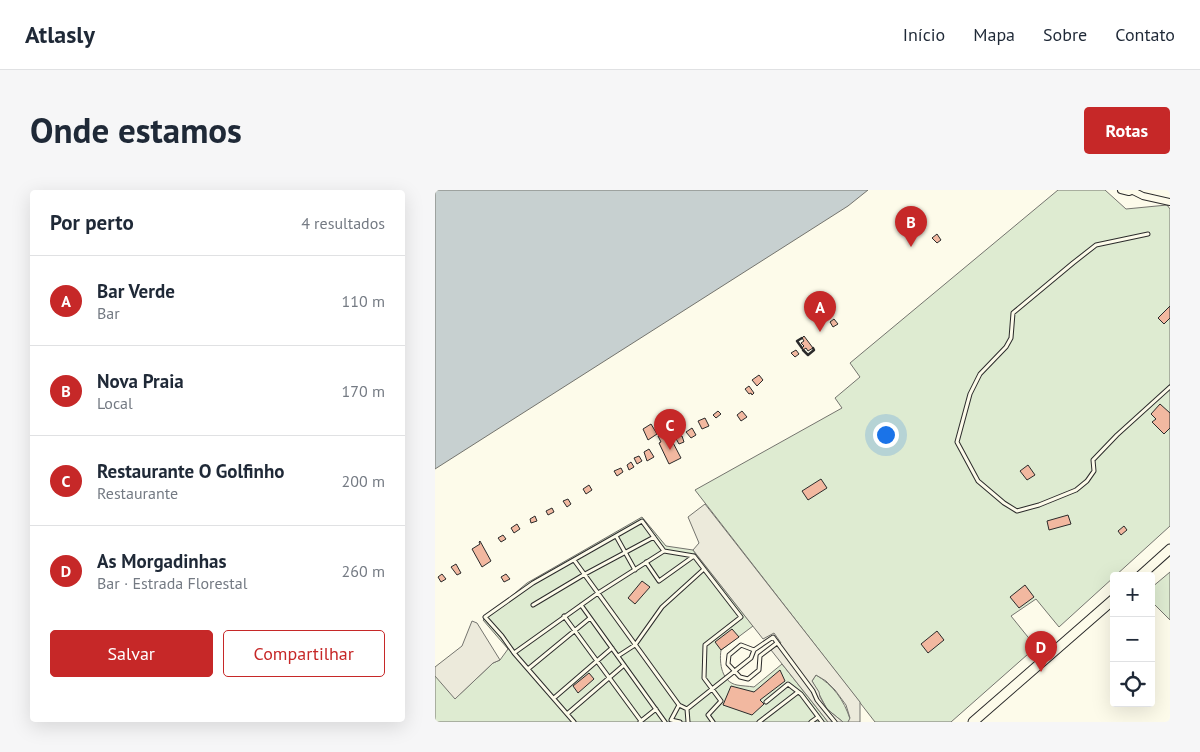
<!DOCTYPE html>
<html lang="pt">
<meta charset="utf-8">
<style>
:root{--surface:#fff;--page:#f6f6f7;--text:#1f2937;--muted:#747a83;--line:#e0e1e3;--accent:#c62828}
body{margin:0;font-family:"PT Sans",sans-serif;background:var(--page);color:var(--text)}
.controls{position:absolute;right:15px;bottom:15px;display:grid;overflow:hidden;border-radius:5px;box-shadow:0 5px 20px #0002}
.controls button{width:45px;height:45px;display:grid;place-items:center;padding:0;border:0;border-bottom:1px solid var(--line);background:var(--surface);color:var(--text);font:25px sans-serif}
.you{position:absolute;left:450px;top:244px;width:18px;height:18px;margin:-12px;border:4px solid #fff;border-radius:50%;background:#1a73e8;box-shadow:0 0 0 8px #1a73e833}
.badge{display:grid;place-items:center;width:32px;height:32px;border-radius:50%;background:var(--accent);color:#fff;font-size:16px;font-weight:700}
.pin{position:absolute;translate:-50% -41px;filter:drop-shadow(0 1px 2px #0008)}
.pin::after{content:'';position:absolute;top:26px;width:18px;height:15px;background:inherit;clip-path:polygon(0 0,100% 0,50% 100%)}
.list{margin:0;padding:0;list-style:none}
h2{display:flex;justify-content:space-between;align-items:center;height:65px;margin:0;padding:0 20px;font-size:21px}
h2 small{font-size:16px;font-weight:400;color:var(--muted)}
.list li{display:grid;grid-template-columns:32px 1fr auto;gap:15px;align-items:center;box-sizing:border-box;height:90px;padding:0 20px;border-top:1px solid var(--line)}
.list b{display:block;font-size:19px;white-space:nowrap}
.list p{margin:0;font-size:16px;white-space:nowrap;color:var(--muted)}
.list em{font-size:16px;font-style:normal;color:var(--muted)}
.actions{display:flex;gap:10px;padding:15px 20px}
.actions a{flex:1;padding:11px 0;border:1px solid var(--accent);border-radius:5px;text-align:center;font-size:18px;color:var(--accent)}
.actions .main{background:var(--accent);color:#fff}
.icon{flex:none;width:28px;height:28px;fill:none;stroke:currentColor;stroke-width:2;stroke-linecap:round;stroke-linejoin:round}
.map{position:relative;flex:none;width:735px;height:532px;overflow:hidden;border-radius:5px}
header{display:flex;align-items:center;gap:30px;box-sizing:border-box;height:70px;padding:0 25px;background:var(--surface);border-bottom:1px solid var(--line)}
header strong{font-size:24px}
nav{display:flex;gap:28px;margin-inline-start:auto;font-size:18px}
.intro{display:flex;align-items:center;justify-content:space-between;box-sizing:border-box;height:120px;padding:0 30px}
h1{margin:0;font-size:35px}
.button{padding:12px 22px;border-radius:5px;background:var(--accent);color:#fff;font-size:18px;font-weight:700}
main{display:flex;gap:30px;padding:0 30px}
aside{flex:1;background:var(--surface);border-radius:5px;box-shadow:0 5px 20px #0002}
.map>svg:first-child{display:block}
</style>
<header>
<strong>Atlasly</strong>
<nav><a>Início</a><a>Mapa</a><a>Sobre</a><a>Contato</a></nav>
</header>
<div class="intro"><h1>Onde estamos</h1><a class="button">Rotas</a></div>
<main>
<aside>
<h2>Por perto<small>4 resultados</small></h2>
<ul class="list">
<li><span class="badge">A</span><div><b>Bar Verde</b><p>Bar</p></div><em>110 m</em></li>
<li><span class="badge">B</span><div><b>Nova Praia</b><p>Local</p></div><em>170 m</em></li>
<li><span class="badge">C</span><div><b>Restaurante O Golfinho</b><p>Restaurante</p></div><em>200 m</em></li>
<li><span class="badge">D</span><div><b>As Morgadinhas</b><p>Bar · Estrada Florestal</p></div><em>260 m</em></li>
</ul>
<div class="actions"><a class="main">Salvar</a><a>Compartilhar</a></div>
</aside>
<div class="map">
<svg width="735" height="532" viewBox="0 0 735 532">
<rect width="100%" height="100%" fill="#fdfbea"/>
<path fill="#deebd1" stroke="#74746e" d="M623 0H670L691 19 732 15 735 19V336L680 386H679V387L624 437 601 409 576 426 601 457 516 532H440L260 300 407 218 400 208 425 187 415 173Z
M207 327 231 356 258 360 318 436 286 460C284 474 287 492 302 495 307 496 313 496 319 497L347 474 393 532H0V482L25 504 58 473 65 470 73 459 48 430 92 393Z
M735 382V430L716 411V398Z
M381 485C398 495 409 510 415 529L413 532H408L392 519 377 491Z"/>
<path fill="#eceadb" stroke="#74746e" d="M270 314 425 512V532H413L415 528 411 515 400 500 391 491 381 485 377 491 384 502 385 507 392 519 408 532H393L336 460 346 453 339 443 328 449 258 360 264 353 253 327Z
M37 431 42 433 65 470 58 473 20 509 0 486V477L27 456Z"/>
<path fill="#c7d0d0" stroke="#74746e" d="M0 0H433L413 16 0 279Z"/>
<path fill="#f2b8a0" stroke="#2b2b2b" d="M502 44 506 50 502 53 497 48Z
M735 116V128L729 134 723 128Z
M399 129 403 134 398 137 395 132Z
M369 146 378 158 373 161 371 158 368 160 367 158 369 156 366 153 369 151 367 148Z
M361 160 364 164 360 167 356 163Z
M324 185 328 190 322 196 317 190Z
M314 196 319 203 317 205 316 203 314 204 310 199Z
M725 214 735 223V238L729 244 717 232 721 229 716 224Z
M283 221 286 224 281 228 278 225Z
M307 221 312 227 306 231 302 225Z
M270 228 274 236 267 239 263 231Z
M229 229 233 237 227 241 223 232Z
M216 234 222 244 213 250 208 239Z
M257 238 261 245 256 248 251 242Z
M231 242 233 246 234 245 246 268 234 274 224 253 226 252 223 246Z
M245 243 246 246H247L249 252 244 254 239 245Z
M214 259 219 267 212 271 209 262Z
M204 266 207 271 202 274 199 268Z
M196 272 199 277 194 280 192 275Z
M593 275 600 285 592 290 585 281Z
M186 278 188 282 182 286 179 281Z
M386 289 392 298 373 310 367 301Z
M154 295 157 300 151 304 148 299Z
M133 309 136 314 132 317 128 311Z
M117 318 119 322 113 325 111 321Z
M633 325 636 334 614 340 612 331Z
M100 326 102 331 96 333 95 329Z
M82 334 85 339 79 343 76 338Z
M689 336 692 340 686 345 683 341Z
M68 345 71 349 66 352 63 348Z
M45 351 56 371 47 377 37 359 45 354 44 352Z
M21 374 26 383 22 385 16 377Z
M7 384 11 389 6 392 3 387Z
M71 384 75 389 69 392 66 387Z
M207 391 215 397 200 414 193 408Z
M590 395 599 407 584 418 575 407Z
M297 439 304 447 286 460 280 452Z
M502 441 509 450 493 463 486 454Z
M345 480 350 491 325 510 329 514 317 525 288 515 296 496 319 502Z
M154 483 159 489 143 503 138 496Z"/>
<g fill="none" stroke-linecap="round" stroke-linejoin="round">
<defs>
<path id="lane" d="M713 44 661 55 638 73 578 123 576 148 571 157 545 184 535 204 522 252 543 291 569 313 582 321 604 315 641 300 652 291 659 281 658 270 682 245 735 197
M181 346 200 380
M139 370 244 515
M211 372 224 391 259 366
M98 415 150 384 219 347
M146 415 230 532
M129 426 206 531 205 532
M342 453 325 466 324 480 313 489 305 487 293 474 294 465 306 455 319 460 338 447 378 501 382 510 400 532
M79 463 163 403 229 361
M183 466 200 455 227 417 269 379
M93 479 155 428
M119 508 177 458
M331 512 353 494 366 504 387 532
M252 519 316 468 319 460
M252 519 253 532
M132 524 189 475
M206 531 221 519
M139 532 79 463 67 446 50 427 98 393 207 331 229 361 259 366 306 427 270 455 269 488 286 511 273 525 278 532
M245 532 236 530 244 515 252 519
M324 532 363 502
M376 532 383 527"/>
<path id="street" d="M686 0 694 2 699 0
M698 1 708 6 735 12"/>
<path id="secondary" d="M705 386 735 359
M538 532 679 409"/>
</defs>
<use href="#lane" stroke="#2b2b2b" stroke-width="5"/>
<use href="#street" stroke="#2b2b2b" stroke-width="8"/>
<use href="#secondary" stroke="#2b2b2b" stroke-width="11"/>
<use href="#lane" stroke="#fdfbea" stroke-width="3"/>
<use href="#street" stroke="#fdfbea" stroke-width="6"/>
<use href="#secondary" stroke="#fdfbea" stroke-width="9"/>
<path stroke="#2b2b2b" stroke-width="2.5" d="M367 148 362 151 367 158
M368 160 373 165 379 160 378 158"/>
</g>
</svg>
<div class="controls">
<button>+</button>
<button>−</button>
<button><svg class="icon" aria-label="locate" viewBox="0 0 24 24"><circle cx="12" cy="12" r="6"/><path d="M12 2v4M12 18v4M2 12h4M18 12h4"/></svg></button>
</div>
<div class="you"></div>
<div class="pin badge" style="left:385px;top:142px">A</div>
<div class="pin badge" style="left:476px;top:57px">B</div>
<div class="pin badge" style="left:235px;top:260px">C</div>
<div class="pin badge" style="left:606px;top:482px">D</div>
</div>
</main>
